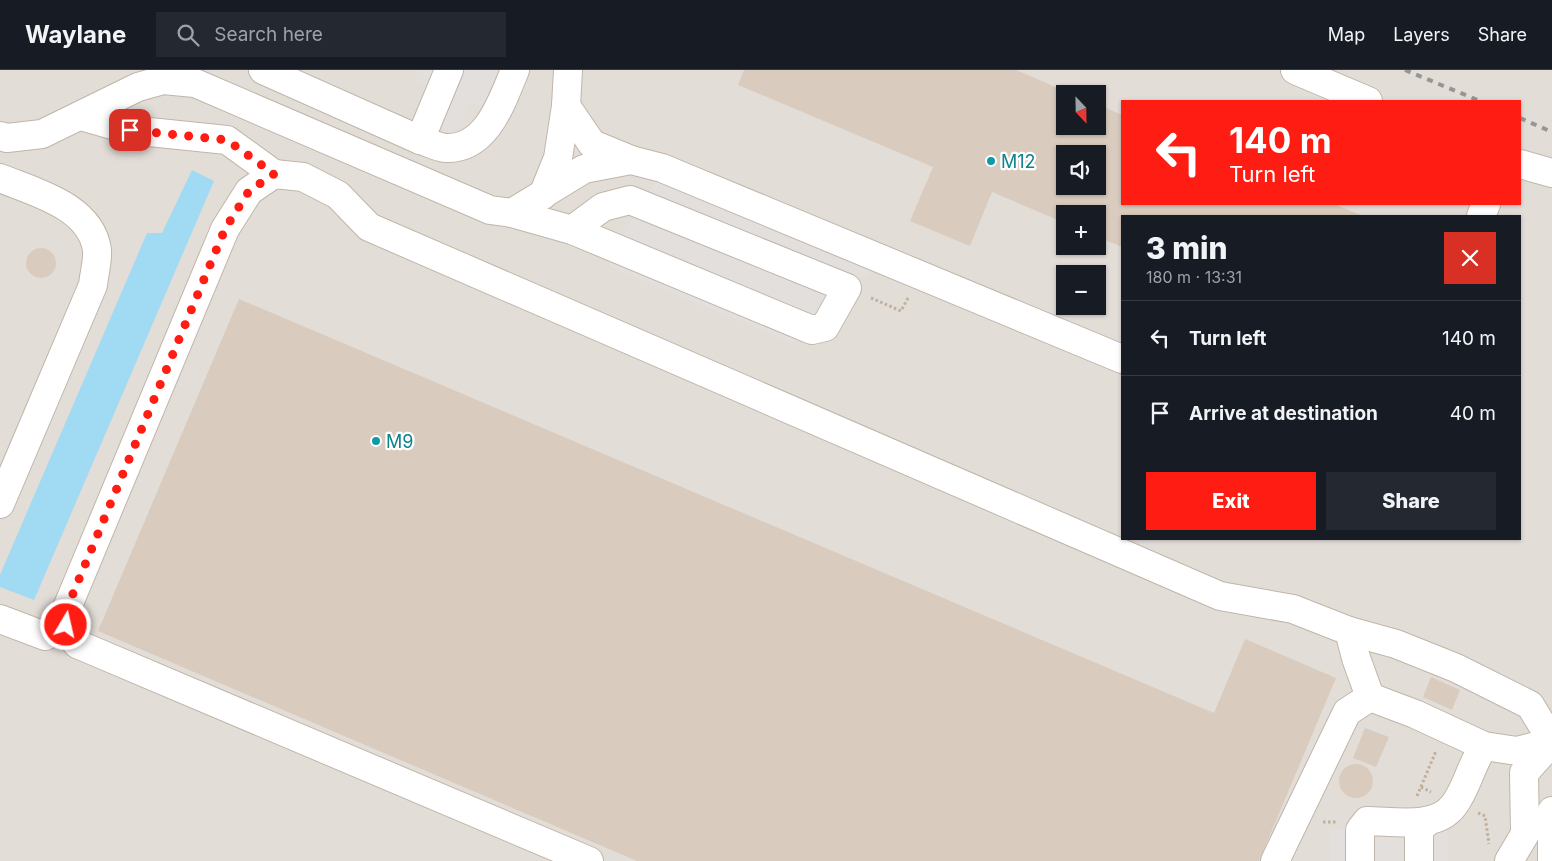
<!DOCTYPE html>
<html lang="en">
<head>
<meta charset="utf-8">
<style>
  :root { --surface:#171b24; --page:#242831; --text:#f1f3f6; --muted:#9ea1a6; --line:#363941; --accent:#ff1c12 }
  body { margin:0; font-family:Inter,sans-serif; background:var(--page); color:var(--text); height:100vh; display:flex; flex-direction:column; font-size:19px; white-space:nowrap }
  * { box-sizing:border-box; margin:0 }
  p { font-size:16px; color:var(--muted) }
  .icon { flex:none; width:28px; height:28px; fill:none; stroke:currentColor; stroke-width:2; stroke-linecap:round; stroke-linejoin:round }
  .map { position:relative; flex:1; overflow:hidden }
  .drawer { position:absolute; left:1121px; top:145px; width:400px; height:325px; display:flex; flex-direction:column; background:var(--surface); border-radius:0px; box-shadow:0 1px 4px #0004 }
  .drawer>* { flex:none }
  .guide { position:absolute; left:1121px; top:30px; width:400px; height:105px; border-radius:0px; box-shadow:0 1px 4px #0004; background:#ff1c12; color:#fff; overflow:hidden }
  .needle { width:32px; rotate:158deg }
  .buttons { position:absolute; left:1056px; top:15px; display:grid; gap:10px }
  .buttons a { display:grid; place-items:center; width:50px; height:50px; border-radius:0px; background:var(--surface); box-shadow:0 1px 4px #0004; font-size:25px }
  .pin { position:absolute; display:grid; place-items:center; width:42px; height:42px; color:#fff; margin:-21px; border-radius:10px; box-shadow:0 2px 8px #0006 }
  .me { position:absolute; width:55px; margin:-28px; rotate:9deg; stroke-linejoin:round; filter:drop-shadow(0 0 4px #0008) }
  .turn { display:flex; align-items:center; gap:18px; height:105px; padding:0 25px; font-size:22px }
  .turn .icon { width:65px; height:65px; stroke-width:2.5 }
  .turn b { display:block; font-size:35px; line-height:42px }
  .round { display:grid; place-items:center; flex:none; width:52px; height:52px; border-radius:0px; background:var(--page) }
  .overview { display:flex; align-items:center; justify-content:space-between; height:85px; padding:0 25px }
  h1 { font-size:30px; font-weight:800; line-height:38px }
  .action { display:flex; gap:10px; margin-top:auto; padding:10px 25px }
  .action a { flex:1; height:58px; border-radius:0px; background:var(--accent); color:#fff; font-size:20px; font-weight:800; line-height:58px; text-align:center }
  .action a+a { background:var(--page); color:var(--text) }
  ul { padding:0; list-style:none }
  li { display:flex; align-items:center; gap:15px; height:75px; padding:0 25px; border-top:1px solid var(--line) }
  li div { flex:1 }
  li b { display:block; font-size:19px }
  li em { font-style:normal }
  header { display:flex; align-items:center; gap:30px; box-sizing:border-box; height:70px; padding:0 25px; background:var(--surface); border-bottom:1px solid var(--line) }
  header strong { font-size:24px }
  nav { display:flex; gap:28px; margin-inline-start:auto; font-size:18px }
  .search { width:350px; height:45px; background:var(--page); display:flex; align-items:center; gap:12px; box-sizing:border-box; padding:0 18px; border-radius:0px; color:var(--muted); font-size:19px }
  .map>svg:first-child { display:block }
</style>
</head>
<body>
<header>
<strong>Waylane</strong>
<div class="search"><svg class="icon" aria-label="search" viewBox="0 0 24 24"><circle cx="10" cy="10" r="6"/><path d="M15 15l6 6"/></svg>Search here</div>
<nav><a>Map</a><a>Layers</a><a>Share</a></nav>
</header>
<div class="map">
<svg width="1552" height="791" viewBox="0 0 1552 791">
  <rect width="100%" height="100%" fill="#f4eee7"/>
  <path fill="#e3ddd8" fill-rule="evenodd" d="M0,0H1552V791H0ZM1065,24H1098V56H1065ZM1122,31H1520V134H1122ZM1065,84H1098V116H1065ZM1065,144H1098V176H1065ZM1122,146H1520V469H1122ZM1065,204H1098V236H1065Z"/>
  <g fill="#e2dfdc">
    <path d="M419,0H515L497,42L470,33L455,65L427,53L440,22L415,10Z"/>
    <path d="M660,108L874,199L847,218L825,257L801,256L794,274L609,196L639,134Z"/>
    <path d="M1331,760L1448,761V791H1330Z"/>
  </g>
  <path fill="#a0daf3" d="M192,100L214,111L34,530L0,517V505L147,163H162Z"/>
  <g fill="#d9ccbe" fill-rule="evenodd">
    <path d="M744,0H1016L1072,24H1065V56H1098V34L1122,45V134H1334L1363,146H1122V177L1098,167V144H1065V153L992,122L970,176L910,151L933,97L738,15ZM1065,84H1098V116H1065Z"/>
    <circle cx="41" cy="193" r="15"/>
    <path d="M239,229L1214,643L1245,569L1336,608L1259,791H637L98,561Z"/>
    <path d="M1431,607L1460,620L1452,640L1423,627Z"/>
    <path d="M1365,658L1389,667L1376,697L1353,688Z"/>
    <circle cx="1356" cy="711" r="17"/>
  </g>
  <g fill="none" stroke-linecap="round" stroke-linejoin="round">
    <defs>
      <g id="minor">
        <path d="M263,0L420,70C428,72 437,77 445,78C487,80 502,31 515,0"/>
        <path d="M1295,0L1368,31"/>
        <path d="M566,36L592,74L631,90"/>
        <path d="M81,46L130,60L227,70L274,104"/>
        <path d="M0,66L7,68L42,64L138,17L163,10L195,13L490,140L512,143L584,99L631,90L662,98L1122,289"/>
        <path d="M420,70L449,0"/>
        <path d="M1520,94L1552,103"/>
        <path d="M0,108C34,122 91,136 97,180C98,191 94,204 93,215L0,434"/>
        <path d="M543,125L558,88L566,36L568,0"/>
        <path d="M512,143L572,160L812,260L825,257L847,218L630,130L603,137L572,160"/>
        <path d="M1481,146L1486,134"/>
        <path d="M0,549L45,566L66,555"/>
        <path d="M1552,671L1530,635L1456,598L1396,574L1349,561L1356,588L1370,627L1415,644L1484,676L1517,681L1552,672"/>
        <path d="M589,791L77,574L66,555L67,538L225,159L249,121L274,104L303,107L338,125L369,157L1220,526L1293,539L1349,561"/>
        <path d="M1275,791L1347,642L1370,627"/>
        <path d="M1360,791V760L1367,751C1394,751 1436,760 1454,735C1467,718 1471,694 1484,676"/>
        <path d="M1419,791V760L1428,751"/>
        <path d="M1509,791L1525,764L1524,703L1552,672"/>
        <path d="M1552,791V741"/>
      </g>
    </defs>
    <use href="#minor" stroke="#c0b5a9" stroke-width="30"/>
    <g stroke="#c2af99" stroke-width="3" stroke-dasharray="2.5 2.5" stroke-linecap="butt">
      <path d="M871,228L901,241L908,228"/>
      <path d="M1421,717L1431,722"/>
      <path d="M1417,726L1436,681"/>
      <path d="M1478,743L1485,746L1489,774"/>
      <path d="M1323,752H1337"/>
    </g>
    <use href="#minor" stroke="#fff" stroke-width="28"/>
    <g stroke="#969696" stroke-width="4" stroke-dasharray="6 6" stroke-linecap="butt">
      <path d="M1405,0L1480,31"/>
      <path d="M1520,48L1552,62"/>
    </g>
  </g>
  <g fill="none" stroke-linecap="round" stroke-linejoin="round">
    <path stroke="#ff1c12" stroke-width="9" stroke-dasharray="0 16.2" d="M66,555L67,538L225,159L249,121L274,104L227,70L130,60"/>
  </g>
  <g fill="#0f9aa8" stroke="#fff" stroke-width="2">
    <circle cx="991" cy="91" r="5"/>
    <circle cx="376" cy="371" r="5"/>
  </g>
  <g text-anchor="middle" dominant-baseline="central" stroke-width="4.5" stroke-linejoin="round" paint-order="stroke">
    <g font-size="18" fill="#0d838f" stroke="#fff" text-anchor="start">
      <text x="1001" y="91">M12</text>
      <text x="386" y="371">M9</text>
    </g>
  </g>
</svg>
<div class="buttons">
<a><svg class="needle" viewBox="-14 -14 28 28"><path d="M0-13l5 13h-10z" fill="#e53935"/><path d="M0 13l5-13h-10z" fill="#9ea1a6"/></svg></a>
<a><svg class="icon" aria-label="sound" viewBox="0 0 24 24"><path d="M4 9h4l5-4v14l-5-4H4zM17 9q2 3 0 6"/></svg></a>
<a>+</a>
<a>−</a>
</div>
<div class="pin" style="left:130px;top:60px;background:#d93025"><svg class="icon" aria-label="arrive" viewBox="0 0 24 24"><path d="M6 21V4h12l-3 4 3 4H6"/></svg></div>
<svg class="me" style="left:66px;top:555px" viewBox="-20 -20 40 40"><circle r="17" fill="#ff1c12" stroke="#fff" stroke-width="3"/><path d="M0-11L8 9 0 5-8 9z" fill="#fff"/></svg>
<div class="guide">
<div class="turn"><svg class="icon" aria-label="left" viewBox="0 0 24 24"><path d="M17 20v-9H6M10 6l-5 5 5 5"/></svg><div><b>140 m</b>Turn left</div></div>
</div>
<section class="drawer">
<div class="overview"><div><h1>3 min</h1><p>180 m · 13:31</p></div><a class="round" style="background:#d93025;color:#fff"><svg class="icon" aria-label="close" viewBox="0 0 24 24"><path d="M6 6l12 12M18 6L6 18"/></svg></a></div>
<ul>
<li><svg class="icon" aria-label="left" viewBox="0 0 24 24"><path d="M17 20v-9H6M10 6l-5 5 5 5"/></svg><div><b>Turn left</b></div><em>140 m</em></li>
<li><svg class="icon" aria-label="arrive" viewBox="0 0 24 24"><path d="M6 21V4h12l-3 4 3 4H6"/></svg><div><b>Arrive at destination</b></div><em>40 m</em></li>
</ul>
<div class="action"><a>Exit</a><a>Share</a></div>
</section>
</div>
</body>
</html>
